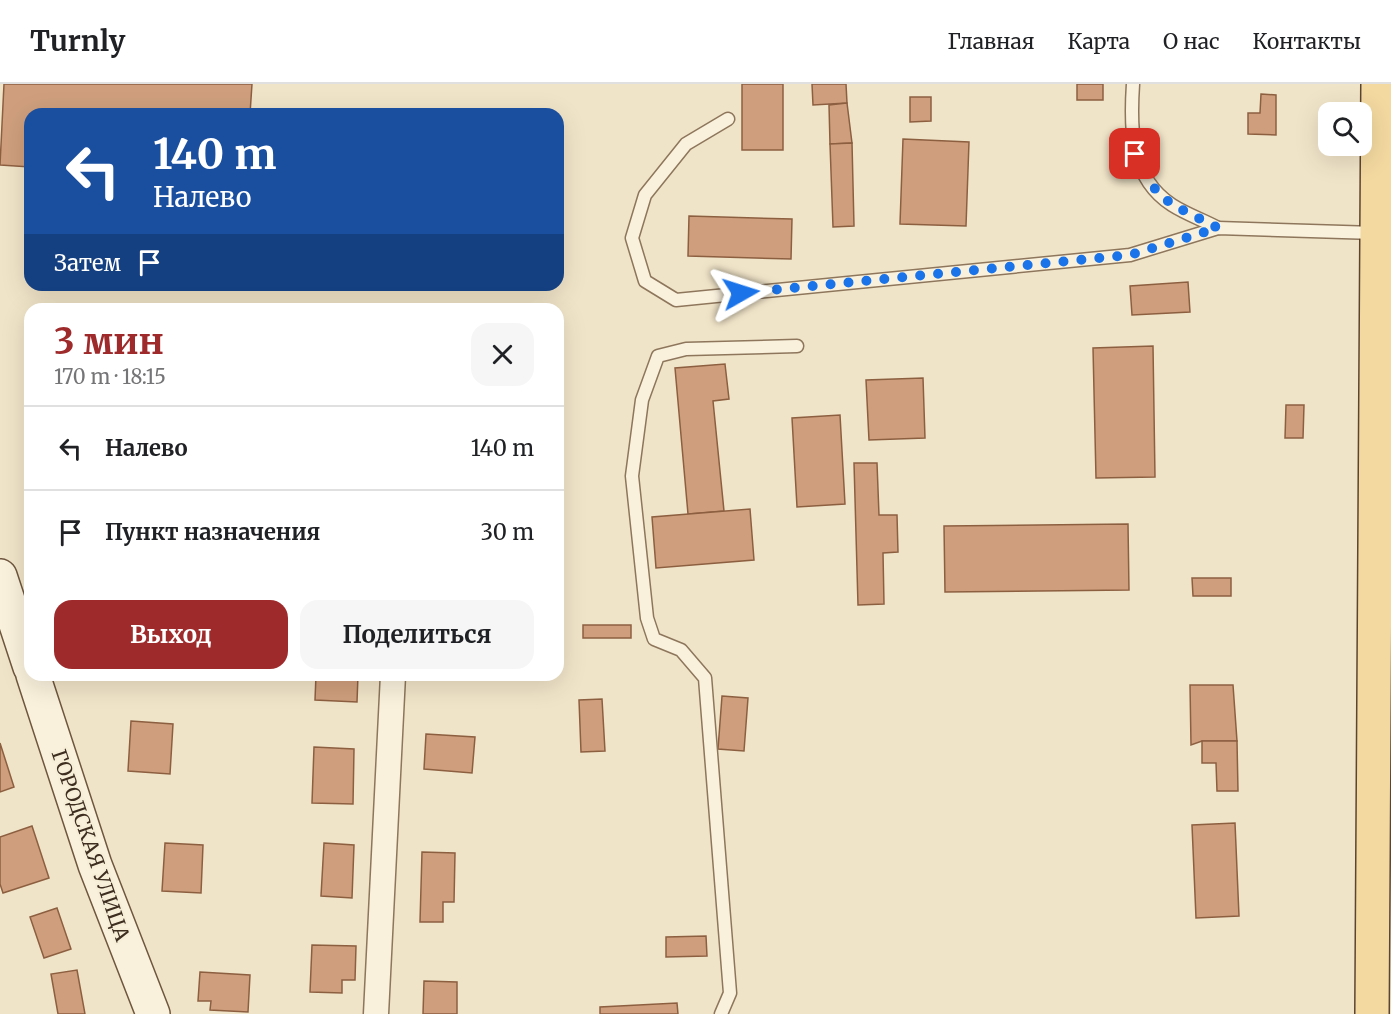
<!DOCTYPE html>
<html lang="ru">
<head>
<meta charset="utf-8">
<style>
  :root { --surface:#fff; --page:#f6f6f6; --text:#202124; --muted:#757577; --line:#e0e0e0; --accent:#9e2a2b }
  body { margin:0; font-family:Merriweather,serif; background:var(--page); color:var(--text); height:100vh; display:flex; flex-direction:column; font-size:22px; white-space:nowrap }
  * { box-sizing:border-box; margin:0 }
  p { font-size:20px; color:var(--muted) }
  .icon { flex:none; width:33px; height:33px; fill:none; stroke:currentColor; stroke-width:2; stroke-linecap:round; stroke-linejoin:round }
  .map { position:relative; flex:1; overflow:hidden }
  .drawer { position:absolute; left:24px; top:219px; width:540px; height:378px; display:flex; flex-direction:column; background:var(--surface); border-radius:18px; box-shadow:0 6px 24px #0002 }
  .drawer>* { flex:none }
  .guide { position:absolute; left:24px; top:24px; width:540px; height:183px; border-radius:18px; box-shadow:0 6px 24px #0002; background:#1a4fa0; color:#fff; overflow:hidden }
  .buttons { position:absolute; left:1318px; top:18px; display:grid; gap:12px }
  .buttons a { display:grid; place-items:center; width:54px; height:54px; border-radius:12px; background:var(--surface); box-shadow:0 6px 24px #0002; font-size:30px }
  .pin { position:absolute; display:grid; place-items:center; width:51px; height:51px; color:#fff; margin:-26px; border-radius:12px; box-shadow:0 3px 9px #0006 }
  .me { position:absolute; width:66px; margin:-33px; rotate:84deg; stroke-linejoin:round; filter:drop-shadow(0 0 4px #0008) }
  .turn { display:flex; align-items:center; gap:21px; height:126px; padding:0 30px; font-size:27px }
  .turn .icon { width:78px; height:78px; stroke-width:2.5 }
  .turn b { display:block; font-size:42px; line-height:51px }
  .then { display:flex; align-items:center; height:57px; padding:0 30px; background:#0003; gap:12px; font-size:22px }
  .round { display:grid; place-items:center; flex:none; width:63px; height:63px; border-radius:18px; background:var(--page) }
  .headline { display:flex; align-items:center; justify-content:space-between; height:102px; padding:0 30px }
  h1 { font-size:36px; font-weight:700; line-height:45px; color:var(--accent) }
  .primary-button { display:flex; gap:12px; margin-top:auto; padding:12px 30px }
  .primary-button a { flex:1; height:69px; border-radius:18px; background:var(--accent); color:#fff; font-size:24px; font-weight:700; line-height:69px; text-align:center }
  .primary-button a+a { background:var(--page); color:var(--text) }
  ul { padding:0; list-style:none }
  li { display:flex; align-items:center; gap:18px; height:84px; padding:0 30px; border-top:2px solid var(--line) }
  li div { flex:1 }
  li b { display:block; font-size:22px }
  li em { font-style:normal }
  header { display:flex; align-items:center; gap:36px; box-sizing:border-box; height:84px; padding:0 30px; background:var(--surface); border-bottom:2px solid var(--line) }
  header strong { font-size:28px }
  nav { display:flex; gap:33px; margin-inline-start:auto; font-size:21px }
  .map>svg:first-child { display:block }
</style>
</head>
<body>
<header>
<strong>Turnly</strong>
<nav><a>Главная</a><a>Карта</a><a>О нас</a><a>Контакты</a></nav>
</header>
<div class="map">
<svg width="1391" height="930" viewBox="0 0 1391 930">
  <rect width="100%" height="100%" fill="#f0e4c8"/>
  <g fill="#cf9f7d" stroke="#8d5f41" stroke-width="1.5">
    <path d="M4,0H252L250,30H30V83L0,81Z"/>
    <rect x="742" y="0" width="41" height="66"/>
    <path d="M812,0H846L847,19L813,21Z"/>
    <rect x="1077" y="0" width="26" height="16"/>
    <path d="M1261,10L1276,11V51L1248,50V29H1260Z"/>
    <path d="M910,13H931V37L910,38Z"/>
    <path d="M847,19L852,59L830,60L829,21Z"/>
    <path d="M903,55L969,58L966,142L900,140Z"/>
    <path d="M852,59L854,142L833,143L830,60Z"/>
    <path d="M689,132L792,135L791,175L688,172Z"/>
    <path d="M1188,198L1190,228L1132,231L1130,202Z"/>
    <path d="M1153,262L1155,393L1096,394L1093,264Z"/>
    <path d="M725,280L729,315L713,317L724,427L688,430L675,284Z"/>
    <path d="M923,294L925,354L869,356L866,296Z"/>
    <path d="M1286,321H1304L1303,354H1285Z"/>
    <path d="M840,331L845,420L797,423L792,334Z"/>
    <path d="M854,379H877L879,431H897L898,468L883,469L884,520L858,521Z"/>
    <path d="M750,425L754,476L656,484L652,433Z"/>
    <path d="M1128,440L1129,506L945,508L944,442Z"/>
    <path d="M1192,494H1231V512H1193Z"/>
    <rect x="583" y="541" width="48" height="13"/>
    <path d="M316,591H358L357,618L315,616Z"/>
    <path d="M1190,601H1233L1237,657H1202L1191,661Z"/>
    <path d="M722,612L748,614L744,667L718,665Z"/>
    <path d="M602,615L605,667L581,668L579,616Z"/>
    <path d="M131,637L173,640L170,690L128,687Z"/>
    <path d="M426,650L475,653L472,689L424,685Z"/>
    <path d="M1202,657H1237L1238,707H1217L1216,679H1202Z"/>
    <path d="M0,659L14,703L0,708Z"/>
    <path d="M314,663L354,665L353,720L312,719Z"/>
    <path d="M1235,739L1239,832L1196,834L1192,741Z"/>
    <path d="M32,742L49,794L3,809L0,800V753Z"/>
    <path d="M165,759L203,761L201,809L162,807Z"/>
    <path d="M324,759L354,761L352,814L321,812Z"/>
    <path d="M422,768L455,769L454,818H443V838H420Z"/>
    <path d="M57,824L71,865L44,874L30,833Z"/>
    <path d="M706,852L707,872L666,873V853Z"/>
    <path d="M312,861L356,862L355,896H342V909L310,908Z"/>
    <path d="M77,886L85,930H58L51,890Z"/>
    <path d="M200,888L250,891L248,928L210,926L211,917H198Z"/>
    <path d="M424,897L457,898V930H423Z"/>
    <path d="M677,919L678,930H600V923Z"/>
  </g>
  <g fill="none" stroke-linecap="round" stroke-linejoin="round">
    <defs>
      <g id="lane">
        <path d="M1133,0C1130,44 1130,94 1172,121C1186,130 1203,136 1218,144"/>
        <path d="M728,35L686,60L645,111L632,154L645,197L676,216L1130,171L1218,144L1375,149"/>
        <path d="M721,930L730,909L705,594L681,566L654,555L647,534L632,392L642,316L658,272L686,265L797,262"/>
      </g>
      <path id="street" d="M376,930L393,591"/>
      <g id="secondary">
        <path d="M0,492L30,583"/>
        <path d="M33,591L95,781L153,930"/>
      </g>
      <path id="primary" d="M1372,930L1378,0"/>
    </defs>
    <use href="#lane" stroke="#8d765c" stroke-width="15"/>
    <use href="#street" stroke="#8d765c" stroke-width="27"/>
    <use href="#secondary" stroke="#6f573f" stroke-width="36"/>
    <use href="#primary" stroke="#5b4430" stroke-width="36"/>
    <use href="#lane" stroke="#faf1dc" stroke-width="12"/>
    <use href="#street" stroke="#faf1dc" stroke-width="24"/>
    <use href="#secondary" stroke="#faf1dc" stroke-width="33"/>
    <use href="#primary" stroke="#f3d9a0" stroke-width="33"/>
  </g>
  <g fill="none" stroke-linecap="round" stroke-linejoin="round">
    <path stroke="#1a73e8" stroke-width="10" stroke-dasharray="0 18" d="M741,209L1130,171L1218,144L1171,120L1150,100L1135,70"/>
  </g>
  <g text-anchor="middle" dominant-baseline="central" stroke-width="4.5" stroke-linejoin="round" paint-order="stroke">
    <g font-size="20" fill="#3d2e20" stroke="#f7eed8">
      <text transform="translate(91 761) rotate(71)">ГОРОДСКАЯ УЛИЦА</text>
    </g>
  </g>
</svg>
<div class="buttons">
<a><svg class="icon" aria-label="search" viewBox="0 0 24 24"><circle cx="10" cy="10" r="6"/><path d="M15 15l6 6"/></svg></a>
</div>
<div class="pin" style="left:1135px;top:70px;background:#d93025"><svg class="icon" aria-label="arrive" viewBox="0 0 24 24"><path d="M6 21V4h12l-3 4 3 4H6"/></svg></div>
<svg class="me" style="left:741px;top:209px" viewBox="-20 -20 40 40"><path d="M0-17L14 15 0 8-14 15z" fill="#1a73e8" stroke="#fff" stroke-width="4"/></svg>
<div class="guide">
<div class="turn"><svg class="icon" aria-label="left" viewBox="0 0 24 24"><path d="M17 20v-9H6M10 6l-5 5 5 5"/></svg><div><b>140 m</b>Налево</div></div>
<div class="then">Затем<svg class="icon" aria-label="arrive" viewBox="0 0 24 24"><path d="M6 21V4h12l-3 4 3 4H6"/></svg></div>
</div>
<section class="drawer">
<div class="headline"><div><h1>3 мин</h1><p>170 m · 18:15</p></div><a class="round"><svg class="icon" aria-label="close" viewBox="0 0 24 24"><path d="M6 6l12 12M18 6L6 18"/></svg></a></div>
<ul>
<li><svg class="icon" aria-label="left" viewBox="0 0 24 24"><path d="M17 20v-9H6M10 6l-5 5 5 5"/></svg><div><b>Налево</b></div><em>140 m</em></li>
<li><svg class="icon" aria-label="arrive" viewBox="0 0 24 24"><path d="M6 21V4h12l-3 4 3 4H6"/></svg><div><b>Пункт назначения</b></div><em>30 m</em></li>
</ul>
<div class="primary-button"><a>Выход</a><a>Поделиться</a></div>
</section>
</div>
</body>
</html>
